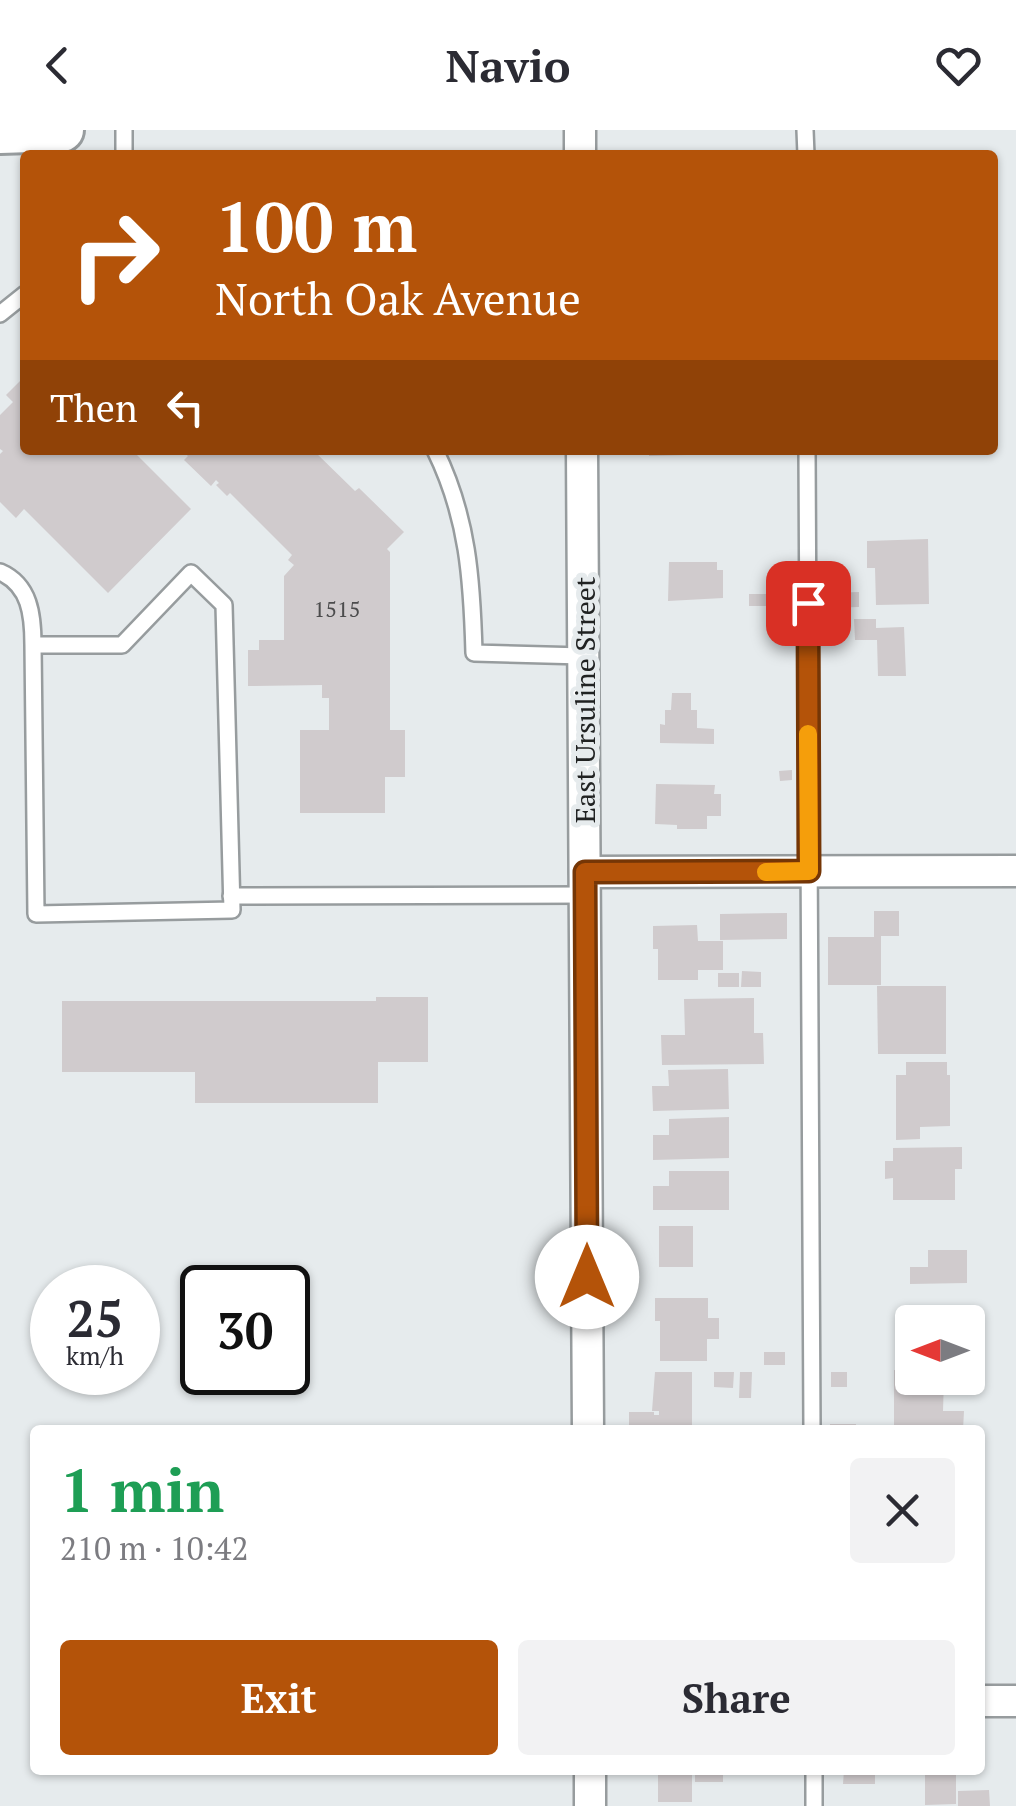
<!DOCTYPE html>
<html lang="en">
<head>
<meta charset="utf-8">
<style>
  :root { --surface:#fff; --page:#f2f2f3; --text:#2b2b33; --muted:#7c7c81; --accent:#b45309 }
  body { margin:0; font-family:"PT Serif",serif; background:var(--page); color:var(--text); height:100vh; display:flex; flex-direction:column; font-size:38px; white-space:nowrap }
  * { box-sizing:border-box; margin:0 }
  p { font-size:32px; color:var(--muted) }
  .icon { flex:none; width:55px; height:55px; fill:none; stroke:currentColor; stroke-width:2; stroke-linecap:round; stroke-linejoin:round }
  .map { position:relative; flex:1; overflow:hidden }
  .panel { position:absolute; left:30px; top:1295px; width:955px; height:350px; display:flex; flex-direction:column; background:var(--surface); border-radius:10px; box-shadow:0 2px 8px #0004 }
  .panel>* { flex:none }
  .top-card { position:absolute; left:20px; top:20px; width:978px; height:305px; border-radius:10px; box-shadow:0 2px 8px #0004; background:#b45309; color:#fff; overflow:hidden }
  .needle { width:65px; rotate:270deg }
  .buttons { position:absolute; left:895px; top:1175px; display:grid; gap:20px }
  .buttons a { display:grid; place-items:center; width:90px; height:90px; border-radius:10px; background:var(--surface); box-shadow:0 2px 8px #0004; font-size:50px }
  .speed { position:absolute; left:30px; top:1135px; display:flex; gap:20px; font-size:50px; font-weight:700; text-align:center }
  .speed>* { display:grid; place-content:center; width:130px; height:130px; border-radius:50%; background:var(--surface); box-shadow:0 2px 8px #0004; line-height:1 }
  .speed small { font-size:25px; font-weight:400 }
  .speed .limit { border:5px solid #111; border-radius:15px; background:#fff; color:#111 }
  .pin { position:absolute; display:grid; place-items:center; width:85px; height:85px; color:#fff; margin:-42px; border-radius:20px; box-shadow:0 5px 15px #0006 }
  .me { position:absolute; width:110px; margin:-55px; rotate:0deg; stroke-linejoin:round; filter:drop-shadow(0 0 8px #0008) }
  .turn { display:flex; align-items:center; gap:35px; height:210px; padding:0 30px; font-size:45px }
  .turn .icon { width:130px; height:130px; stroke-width:2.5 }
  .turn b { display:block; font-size:70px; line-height:85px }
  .then { display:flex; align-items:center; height:95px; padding:0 30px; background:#0003; gap:20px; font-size:38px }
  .round { display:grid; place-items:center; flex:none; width:105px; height:105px; border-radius:10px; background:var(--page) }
  .headline { display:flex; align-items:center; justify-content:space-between; height:170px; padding:0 30px }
  h1 { font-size:60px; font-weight:700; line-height:75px; color:#1e9e55 }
  .button { display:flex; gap:20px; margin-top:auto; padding:20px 30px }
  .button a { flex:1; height:115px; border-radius:10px; background:var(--accent); color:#fff; font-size:40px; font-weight:700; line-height:115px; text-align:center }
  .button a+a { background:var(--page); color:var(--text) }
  header { display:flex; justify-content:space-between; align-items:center; height:130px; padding:0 30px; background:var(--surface); font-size:45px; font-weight:700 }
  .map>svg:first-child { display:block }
</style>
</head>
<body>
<header><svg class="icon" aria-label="back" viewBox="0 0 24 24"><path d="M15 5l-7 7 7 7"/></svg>Navio<svg class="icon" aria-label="heart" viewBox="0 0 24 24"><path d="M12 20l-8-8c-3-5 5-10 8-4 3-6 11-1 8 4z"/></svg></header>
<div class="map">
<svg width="1016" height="1676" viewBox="0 0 1016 1676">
  <rect width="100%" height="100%" fill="#e6ebed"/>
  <g fill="#d0cbcd">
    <path d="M25,246V320H132L191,379L108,463L24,379L16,388L0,372V324L3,321L0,319V285L13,272L6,265Z"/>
    <path d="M181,320H313L355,361L359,358L404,402L387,419L390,422V600H405V647H385V683H300V600H329V568H322V555L248,556V520H259V510H284V446L294,435L288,430L292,425L230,363L227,366L216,355L219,353L216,350L211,356L184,330L188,326Z"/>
    <path d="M649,320H724V324L649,326Z"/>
    <rect x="912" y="320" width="29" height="4"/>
    <path d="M928,409L929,474L876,475L875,438H867V411Z"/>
    <path d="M669,432H717V440H723V468L668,471Z"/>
    <path d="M859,462V477L823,478L822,463Z"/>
    <rect x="749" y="464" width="20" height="12"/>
    <path d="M854,489H876V498L904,497L906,546H878L877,510H855Z"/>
    <path d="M672,563H691V580H697V598L714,599V614L660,613V594L665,595V580H671Z"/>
    <path d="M792,640V650L780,651L779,641Z"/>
    <path d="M656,654L715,655L714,664H721V686H707V699H677V695L655,694Z"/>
    <path d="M874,781H899V806H881V855H828V807H874Z"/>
    <path d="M787,783V809L720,810V784Z"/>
    <path d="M697,795L698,811H723V840H698V850H658V819H653V796Z"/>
    <path d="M742,841L761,842V857H741Z"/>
    <rect x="718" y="843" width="21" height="14"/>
    <path d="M877,856H946V924H878Z"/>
    <path d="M376,867H428V932H378V973H195V942H62V871H376Z"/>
    <path d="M754,868V903H763L764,934L662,935L661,905H685L684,869Z"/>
    <path d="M906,932H947V945H950V996L920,997V1009L896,1010V945H906Z"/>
    <path d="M728,939L729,979L653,981L652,956H669L668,940Z"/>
    <path d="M729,987V1028L653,1030V1005H669V989Z"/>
    <path d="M962,1017V1039H955V1070H893V1048L885,1049V1031H893V1018Z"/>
    <path d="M669,1041H729V1080H653V1056H669Z"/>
    <rect x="659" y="1096" width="34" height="41"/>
    <path d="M928,1120H967V1153L910,1154V1137H928Z"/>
    <path d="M655,1168H708V1188H719V1209H707V1231H660V1191H655Z"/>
    <rect x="912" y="1185" width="51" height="7"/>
    <rect x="764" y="1222" width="21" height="13"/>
    <path d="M894,1240L912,1241V1248H944L943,1281H964L963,1300H894Z"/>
    <path d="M655,1242H692V1300H629V1282H654V1285H659V1281H652Z"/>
    <path d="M714,1242H734L733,1258L714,1257Z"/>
    <path d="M740,1242H752L751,1268H739Z"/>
    <rect x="831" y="1242" width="16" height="15"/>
    <rect x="830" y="1294" width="26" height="6"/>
    <rect x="658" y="1640" width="34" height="32"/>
    <rect x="695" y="1640" width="28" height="12"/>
    <path d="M844,1640H875V1654H843Z"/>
    <path d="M925,1640H956V1674L925,1675Z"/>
    <path d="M989,1660L990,1676H958V1661Z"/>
  </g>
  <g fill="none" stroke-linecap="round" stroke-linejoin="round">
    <defs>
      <g id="service">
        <path d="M124,0V25"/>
        <path d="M805,0L806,25"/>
        <path d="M0,184L25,164"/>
        <path d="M435,320C468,387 472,450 474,523L583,526"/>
        <path d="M807,320L812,1300"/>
        <path d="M0,442C30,455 33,485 33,515L36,784L232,780L224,475L191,443L122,515H33"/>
        <path d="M231,766L585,765"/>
        <path d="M814,1640V1676"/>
      </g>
      <g id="minor">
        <path d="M580,0V25"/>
        <path d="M582,320L588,1300"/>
        <path d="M585,742L1016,741"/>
        <path d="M980,1571H1016"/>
        <path d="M590,1640V1676"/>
      </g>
      <path id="secondary" d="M0,2L62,0"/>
    </defs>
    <use href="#service" stroke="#979c9e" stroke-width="20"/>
    <use href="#minor" stroke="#979c9e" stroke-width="35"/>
    <use href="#secondary" stroke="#979c9e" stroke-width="48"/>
    <use href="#service" stroke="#fff" stroke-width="15"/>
    <use href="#minor" stroke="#fff" stroke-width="30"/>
    <use href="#secondary" stroke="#fff" stroke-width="42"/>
  </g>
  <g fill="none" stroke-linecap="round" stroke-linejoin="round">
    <defs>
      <path id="route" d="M587,1147L585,742L809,741L808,473"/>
    </defs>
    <use href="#route" stroke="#753606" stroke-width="25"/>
    <use href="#route" stroke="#b45309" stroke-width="18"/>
    <path stroke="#f59e0b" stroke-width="18" d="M766,742L809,741L808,604"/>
  </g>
  <g text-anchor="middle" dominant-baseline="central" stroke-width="10" stroke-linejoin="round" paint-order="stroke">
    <g font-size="22" fill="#4c4c4d">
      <text x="337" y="478">1515</text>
    </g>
    <g font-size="28" fill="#202222" stroke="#e6ebed">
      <text transform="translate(584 570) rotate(-90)">East Ursuline Street</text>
    </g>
  </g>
</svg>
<div class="buttons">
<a><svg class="needle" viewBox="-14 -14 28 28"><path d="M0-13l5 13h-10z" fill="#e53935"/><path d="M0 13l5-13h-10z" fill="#7c7c81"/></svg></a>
</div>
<div class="speed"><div>25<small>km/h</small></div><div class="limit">30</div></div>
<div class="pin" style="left:808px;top:473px;background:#d93025"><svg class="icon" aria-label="arrive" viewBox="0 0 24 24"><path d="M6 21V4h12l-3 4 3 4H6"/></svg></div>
<svg class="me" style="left:587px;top:1147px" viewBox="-20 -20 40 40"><circle r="19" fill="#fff"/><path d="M0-13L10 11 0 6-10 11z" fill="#b45309"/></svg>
<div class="top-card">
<div class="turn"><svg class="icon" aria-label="right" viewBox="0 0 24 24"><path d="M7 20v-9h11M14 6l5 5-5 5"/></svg><div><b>100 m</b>North Oak Avenue</div></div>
<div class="then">Then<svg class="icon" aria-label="left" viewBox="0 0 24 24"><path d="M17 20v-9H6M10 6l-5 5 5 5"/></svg></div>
</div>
<section class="panel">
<div class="headline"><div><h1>1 min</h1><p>210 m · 10:42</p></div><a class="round"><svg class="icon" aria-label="close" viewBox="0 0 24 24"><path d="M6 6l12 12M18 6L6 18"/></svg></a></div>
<div class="button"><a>Exit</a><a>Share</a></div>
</section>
</div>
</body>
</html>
